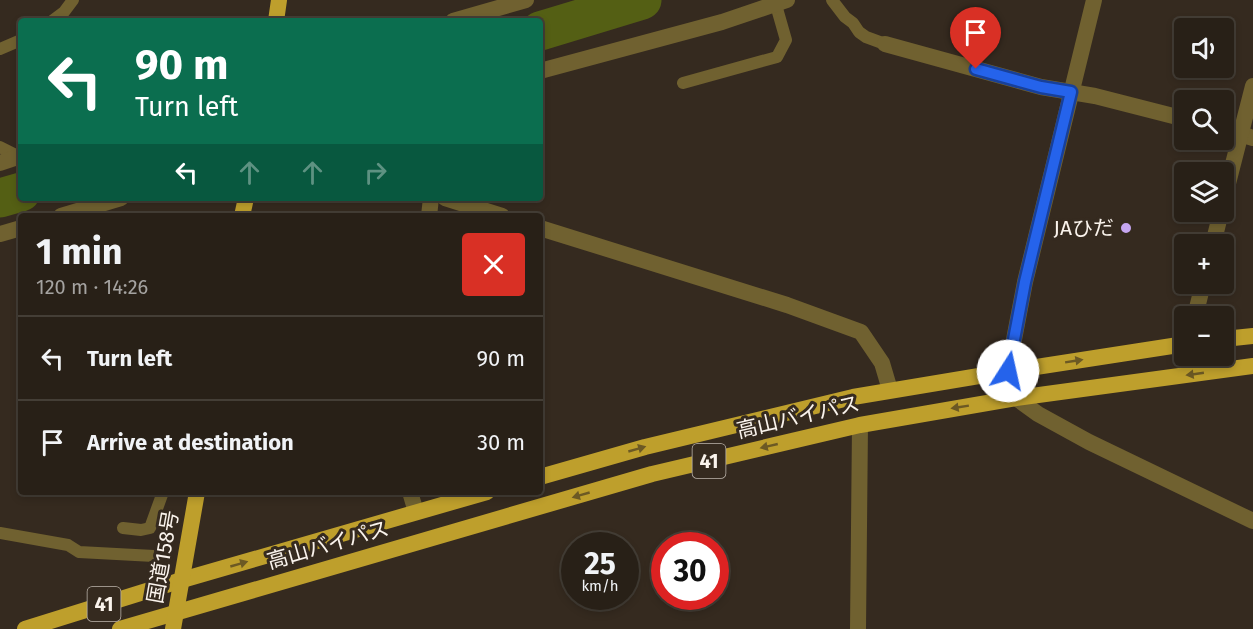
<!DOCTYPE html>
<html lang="en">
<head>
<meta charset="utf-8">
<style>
  :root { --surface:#282017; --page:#342d24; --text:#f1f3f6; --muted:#a5a3a1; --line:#443e36 }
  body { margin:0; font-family:"Fira Sans","Noto Sans JP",sans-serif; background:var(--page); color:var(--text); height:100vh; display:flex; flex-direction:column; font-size:22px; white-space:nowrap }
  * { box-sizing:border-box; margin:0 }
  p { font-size:20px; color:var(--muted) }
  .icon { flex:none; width:33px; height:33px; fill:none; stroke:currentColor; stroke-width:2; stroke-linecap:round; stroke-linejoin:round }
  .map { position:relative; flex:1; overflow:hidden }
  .sheet { position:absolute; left:18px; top:213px; width:525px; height:282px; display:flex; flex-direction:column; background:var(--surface); border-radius:6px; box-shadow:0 3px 9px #0003,0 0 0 2px var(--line) }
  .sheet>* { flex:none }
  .guide { position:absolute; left:18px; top:18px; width:525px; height:183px; border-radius:6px; box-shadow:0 3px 9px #0003,0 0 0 2px var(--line); background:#0b6e4f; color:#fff; overflow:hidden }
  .controls { position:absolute; left:1174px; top:18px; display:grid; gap:12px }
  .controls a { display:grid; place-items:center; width:60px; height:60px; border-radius:6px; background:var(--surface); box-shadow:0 3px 9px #0003,0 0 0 2px var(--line); font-size:30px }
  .speed { position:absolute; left:561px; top:532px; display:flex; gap:12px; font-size:30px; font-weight:700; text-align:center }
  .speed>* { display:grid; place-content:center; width:78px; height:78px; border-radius:50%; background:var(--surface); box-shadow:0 3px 9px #0003,0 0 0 2px var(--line); line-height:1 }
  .speed small { font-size:15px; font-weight:400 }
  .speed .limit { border:9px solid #d22; background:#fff; color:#111 }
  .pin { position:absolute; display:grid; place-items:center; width:51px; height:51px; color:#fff; margin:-62px -26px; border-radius:50% 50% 50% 0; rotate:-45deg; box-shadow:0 0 6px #0007 }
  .pin .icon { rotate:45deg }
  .me { position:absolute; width:66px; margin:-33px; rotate:10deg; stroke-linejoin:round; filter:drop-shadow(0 0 4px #0008) }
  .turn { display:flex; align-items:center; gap:21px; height:126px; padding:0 18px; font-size:27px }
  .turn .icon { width:78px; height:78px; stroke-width:2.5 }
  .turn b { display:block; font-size:42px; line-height:51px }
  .lanes { display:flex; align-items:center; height:57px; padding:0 18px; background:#0003; justify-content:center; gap:30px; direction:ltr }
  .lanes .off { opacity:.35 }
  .round { display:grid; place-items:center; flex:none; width:63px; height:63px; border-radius:6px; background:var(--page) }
  .overview { display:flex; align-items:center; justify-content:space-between; height:102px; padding:0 18px }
  h1 { font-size:36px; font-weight:700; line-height:45px }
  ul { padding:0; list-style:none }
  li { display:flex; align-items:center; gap:18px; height:84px; padding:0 18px; border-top:2px solid var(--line) }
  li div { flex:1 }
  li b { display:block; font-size:22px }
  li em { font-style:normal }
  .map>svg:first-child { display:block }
</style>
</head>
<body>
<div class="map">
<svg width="1253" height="629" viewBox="0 0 1253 629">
  <rect width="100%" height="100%" fill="#352a1f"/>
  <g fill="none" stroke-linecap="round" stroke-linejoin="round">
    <g stroke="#545f14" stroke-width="39">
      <path d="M540,31L642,0"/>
      <path d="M0,198L21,192"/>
    </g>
    <g stroke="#706130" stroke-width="12">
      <path d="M832,0L845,17L853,23L859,32L866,37L885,44"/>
      <path d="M52,21L64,12L73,0"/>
      <path d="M0,49L21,40"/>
      <path d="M683,83L777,57L786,40L776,5"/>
      <path d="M0,147L20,157"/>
      <path d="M123,528L141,530L150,528L163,492"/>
      <path d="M0,533L68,545L79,552L154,556"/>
    </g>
    <g stroke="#706130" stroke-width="16">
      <path d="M1094,0L1025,282L1008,371L1016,398L1038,414L1089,442L1253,521"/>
      <path d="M453,21L526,0"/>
      <path d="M885,44L1041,87L1095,96L1185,119"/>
      <path d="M540,71L722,22L787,0"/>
      <path d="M1224,129L1253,138"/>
      <path d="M0,163L21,156"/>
      <path d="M445,198L502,216"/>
      <path d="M1224,199L1253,86"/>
      <path d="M61,216L121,198"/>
      <path d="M429,216L431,198"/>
      <path d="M540,228L787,305L861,332L882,363L890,390"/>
      <path d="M0,234L21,228"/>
      <path d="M1213,244L1221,212"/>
      <path d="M1195,316L1203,284"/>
      <path d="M410,492L416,512"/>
      <path d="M858,629L860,425"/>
    </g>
    <g stroke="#be9f2c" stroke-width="16">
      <path d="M276,21L279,0"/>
      <path d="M242,216L246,198"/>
      <path d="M1224,339L1253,336"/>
      <path d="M540,477L645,447L853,397L985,375L1185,344"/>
      <path d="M25,629L182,580L487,492"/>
      <path d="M120,629L652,474L860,425L1016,398L1253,366"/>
      <path d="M173,629L197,492"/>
    </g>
  </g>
  <defs><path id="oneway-solid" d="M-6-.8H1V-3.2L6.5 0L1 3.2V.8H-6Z" transform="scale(1.5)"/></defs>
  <g fill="#6c5924">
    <use href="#oneway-solid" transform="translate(1074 361) rotate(-9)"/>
    <use href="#oneway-solid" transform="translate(1195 374) rotate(172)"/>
    <use href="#oneway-solid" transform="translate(960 407) rotate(171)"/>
    <use href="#oneway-solid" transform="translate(769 446) rotate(167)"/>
    <use href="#oneway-solid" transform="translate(637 449) rotate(-16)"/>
    <use href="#oneway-solid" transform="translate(581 495) rotate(164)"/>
    <use href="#oneway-solid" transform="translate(239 564) rotate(-16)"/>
  </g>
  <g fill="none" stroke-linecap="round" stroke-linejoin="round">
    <defs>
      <path id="route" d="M976,69L1041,87L1071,92L1025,282L1008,371"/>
    </defs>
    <use href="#route" stroke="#184099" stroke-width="15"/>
    <use href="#route" stroke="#2563eb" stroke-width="10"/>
  </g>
  <circle fill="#c6a6f0" stroke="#352a1f" stroke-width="2" cx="1126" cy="228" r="6"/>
  <g text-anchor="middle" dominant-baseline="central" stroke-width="6" stroke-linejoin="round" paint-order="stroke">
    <g fill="#352a1f" stroke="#bfb7ae" stroke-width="1.5">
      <rect x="692.5" y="444" width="33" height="34" rx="4.5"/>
      <rect x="87.5" y="587" width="33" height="34" rx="4.5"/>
    </g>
    <g font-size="20" font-weight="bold" fill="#faf3ec">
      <text x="709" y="461">41</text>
      <text x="104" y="604">41</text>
    </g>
    <g font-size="21" fill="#faf3ec" stroke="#352a1f" text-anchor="end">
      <text x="1114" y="228">JAひだ</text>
    </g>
    <g font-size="21" fill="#faf3ec" stroke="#352a1f">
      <text transform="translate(798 417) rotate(-13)">高山バイパス</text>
      <text transform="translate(328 545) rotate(-16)">高山バイパス</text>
      <text transform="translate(163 557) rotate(-80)">国道158号</text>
    </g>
  </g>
</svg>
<div class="controls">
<a><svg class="icon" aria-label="sound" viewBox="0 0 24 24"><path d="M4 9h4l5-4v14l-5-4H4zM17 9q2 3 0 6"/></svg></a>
<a><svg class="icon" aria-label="search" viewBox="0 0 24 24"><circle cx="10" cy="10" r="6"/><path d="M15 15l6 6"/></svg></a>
<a><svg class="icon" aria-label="layers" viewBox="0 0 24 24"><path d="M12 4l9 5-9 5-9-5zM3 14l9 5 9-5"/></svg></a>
<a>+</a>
<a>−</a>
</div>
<div class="speed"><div>25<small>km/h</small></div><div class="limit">30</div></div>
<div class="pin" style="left:976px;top:69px;background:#d93025"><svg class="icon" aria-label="arrive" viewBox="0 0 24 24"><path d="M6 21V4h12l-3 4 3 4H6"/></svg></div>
<svg class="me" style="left:1008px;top:371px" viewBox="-20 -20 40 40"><circle r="19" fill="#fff"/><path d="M0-13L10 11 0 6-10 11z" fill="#2563eb"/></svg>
<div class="guide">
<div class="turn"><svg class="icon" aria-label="left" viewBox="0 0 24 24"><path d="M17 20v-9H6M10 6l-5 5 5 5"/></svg><div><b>90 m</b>Turn left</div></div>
<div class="lanes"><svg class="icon" aria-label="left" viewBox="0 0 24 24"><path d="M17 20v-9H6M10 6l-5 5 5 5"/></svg><svg class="icon off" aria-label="ahead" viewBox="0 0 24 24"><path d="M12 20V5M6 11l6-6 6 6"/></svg><svg class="icon off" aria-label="ahead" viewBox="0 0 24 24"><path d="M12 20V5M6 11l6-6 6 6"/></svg><svg class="icon off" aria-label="right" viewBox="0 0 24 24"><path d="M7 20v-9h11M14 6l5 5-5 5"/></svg></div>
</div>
<section class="sheet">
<div class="overview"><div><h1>1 min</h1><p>120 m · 14:26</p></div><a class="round" style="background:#d93025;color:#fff"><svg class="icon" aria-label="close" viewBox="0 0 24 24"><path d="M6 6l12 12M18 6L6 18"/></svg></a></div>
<ul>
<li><svg class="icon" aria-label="left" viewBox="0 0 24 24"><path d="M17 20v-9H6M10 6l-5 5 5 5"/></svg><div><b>Turn left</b></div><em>90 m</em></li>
<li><svg class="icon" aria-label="arrive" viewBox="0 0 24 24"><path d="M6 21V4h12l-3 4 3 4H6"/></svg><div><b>Arrive at destination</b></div><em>30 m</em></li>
</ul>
</section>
</div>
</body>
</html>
